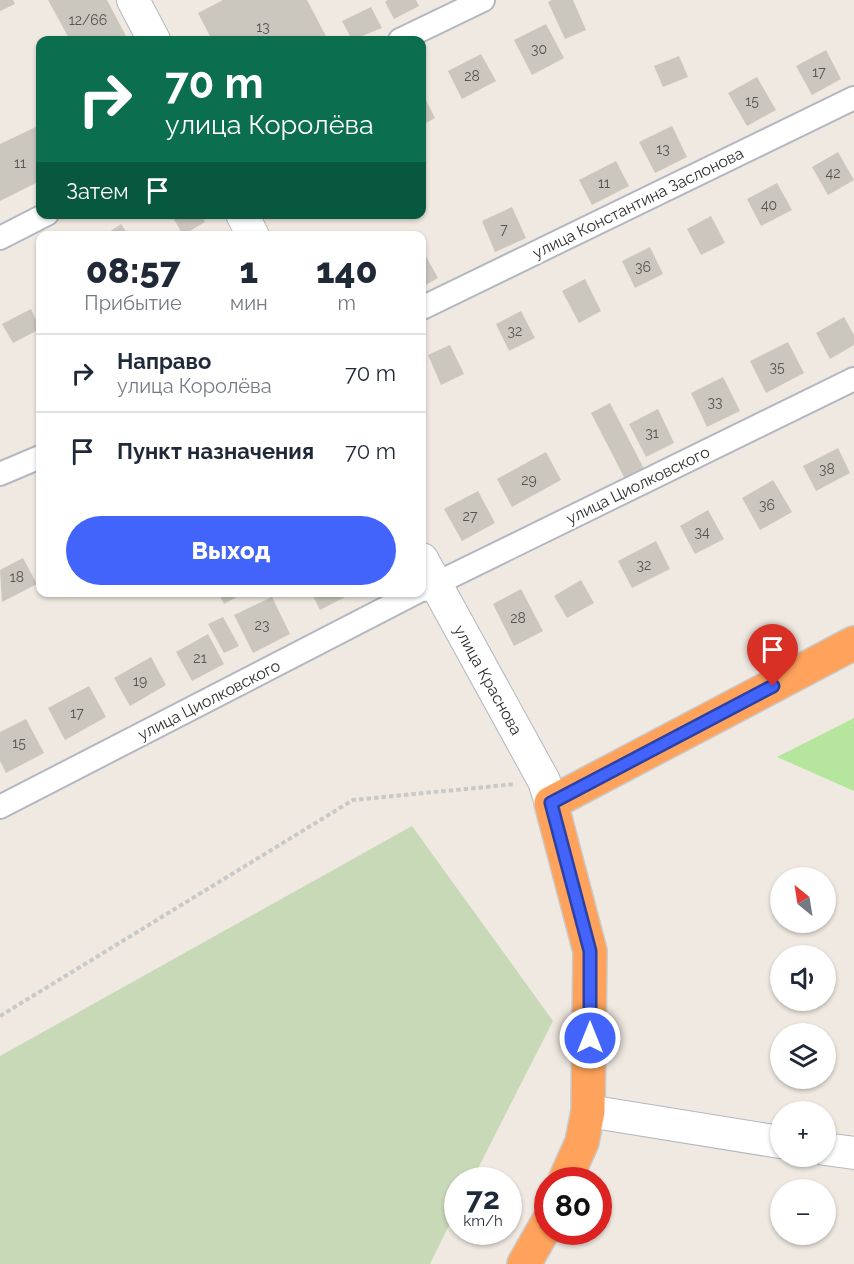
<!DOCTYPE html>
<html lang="ru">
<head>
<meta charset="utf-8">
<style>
  :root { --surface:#fff; --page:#f2f2f3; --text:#1f2937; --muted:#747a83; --line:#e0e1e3; --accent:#4264fb }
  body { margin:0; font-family:Raleway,sans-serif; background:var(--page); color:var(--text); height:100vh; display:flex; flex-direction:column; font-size:22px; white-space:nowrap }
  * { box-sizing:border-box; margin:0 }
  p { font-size:20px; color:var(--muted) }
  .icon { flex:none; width:33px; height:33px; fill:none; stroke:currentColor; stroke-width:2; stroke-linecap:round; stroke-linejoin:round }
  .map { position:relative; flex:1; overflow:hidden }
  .side { position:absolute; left:36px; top:231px; width:390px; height:366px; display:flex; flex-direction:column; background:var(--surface); border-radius:12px; box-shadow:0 2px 4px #0004 }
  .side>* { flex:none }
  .hud { position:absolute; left:36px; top:36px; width:390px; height:183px; border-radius:12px; box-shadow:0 2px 4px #0004; background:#0b6e4f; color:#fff; overflow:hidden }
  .needle { width:39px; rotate:330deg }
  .buttons { position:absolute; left:770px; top:867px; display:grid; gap:12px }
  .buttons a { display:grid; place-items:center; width:66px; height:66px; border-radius:50%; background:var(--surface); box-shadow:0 2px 4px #0004; font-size:30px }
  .speed { position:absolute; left:444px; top:1167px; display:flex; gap:12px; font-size:30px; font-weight:700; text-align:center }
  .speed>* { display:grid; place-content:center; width:78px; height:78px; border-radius:50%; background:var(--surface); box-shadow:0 2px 4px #0004; line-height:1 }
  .speed small { font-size:15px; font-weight:400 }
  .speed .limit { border:9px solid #d22; background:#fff; color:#111 }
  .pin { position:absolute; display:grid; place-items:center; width:51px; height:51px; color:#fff; margin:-62px -26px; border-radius:50% 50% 50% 0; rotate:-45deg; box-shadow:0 0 6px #0007 }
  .pin .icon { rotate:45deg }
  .me { position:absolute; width:66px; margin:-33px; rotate:0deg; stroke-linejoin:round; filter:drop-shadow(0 0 4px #0008) }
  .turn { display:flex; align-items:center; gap:21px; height:126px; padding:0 30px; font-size:27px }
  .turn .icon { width:78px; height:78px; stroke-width:2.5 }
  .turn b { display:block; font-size:42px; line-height:51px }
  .then { display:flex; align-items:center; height:57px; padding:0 30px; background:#0003; gap:12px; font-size:22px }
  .eta { display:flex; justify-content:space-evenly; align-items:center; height:102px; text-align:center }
  .eta b { font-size:36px; font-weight:800; line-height:42px }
  .action { display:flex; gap:12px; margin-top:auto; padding:12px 30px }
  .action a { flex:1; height:69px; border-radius:36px; background:var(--accent); color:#fff; font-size:24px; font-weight:800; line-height:69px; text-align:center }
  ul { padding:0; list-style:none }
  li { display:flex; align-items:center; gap:18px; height:78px; padding:0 30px; border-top:2px solid var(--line) }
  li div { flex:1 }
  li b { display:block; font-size:22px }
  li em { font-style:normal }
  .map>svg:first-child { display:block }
</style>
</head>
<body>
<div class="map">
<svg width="854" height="1264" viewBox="0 0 854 1264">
  <rect width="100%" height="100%" fill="#efe9e1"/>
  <path fill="#b6e59e" d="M854,718V791L777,757Z"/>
  <path fill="#c8d9b8" d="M412,826L553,1021L472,1180H458L457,1209L430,1264H0V1056Z"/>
  <g fill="#cbc7bf">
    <path d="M0,0H13L15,4L0,11Z"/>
    <path d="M48,0H107L128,40H70Z"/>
    <path d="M223,0H307L328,40H212L198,13Z"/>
    <path d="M388,0H416L419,6L394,19L385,2Z"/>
    <path d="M552,0H573L586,30L565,39L548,2Z"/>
    <path d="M371,7L382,28L352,40L342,21Z"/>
    <path d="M546,24L564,58L532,75L514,40Z"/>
    <path d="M826,50L841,79L812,95L796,66Z"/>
    <path d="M481,54L496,81L462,99L448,71Z"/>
    <path d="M679,56L688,77L663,87L654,66Z"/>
    <path d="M757,77L776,110L747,126L728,93Z"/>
    <path d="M422,92L435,118L422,125Z"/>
    <path d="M40,125V181L0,201V144Z"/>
    <path d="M672,126L687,157L655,173L639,142Z"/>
    <path d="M838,152L854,180L828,195L812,167Z"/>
    <path d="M616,161L629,186L592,205L579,180Z"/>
    <path d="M777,183L792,210L761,226L747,199Z"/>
    <path d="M512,207L526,238L495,252L482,221Z"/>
    <path d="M171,214H201L205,222L183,235Z"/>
    <path d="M711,216L725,243L701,255L687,229Z"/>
    <path d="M121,224L129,236H103Z"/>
    <path d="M650,247L663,274L635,288L622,261Z"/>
    <path d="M423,251L438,278L422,287V252Z"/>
    <path d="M585,279L601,311L579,323L562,291Z"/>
    <path d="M31,309L40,329L13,343L2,324Z"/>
    <path d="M521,311L535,338L509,351L496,324Z"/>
    <path d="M844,317L854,335V345L830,359L816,333Z"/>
    <path d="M788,342L804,373L766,393L750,361Z"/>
    <path d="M450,345L464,374L441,385L428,355Z"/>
    <path d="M723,377L740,411L707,427L691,393Z"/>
    <path d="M610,403L644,469L625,479L591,413Z"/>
    <path d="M658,409L674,443L646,457L629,424Z"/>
    <path d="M838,448L850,473L816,491L803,466Z"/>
    <path d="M546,452L561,480L512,507L497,479Z"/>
    <path d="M773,480L792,512L760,530L742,498Z"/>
    <path d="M478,491L495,523L462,541L444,509Z"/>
    <path d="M708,510L724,539L695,554L680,526Z"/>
    <path d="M656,541L670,569L632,588L618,561Z"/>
    <path d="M23,558L37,584L2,602L0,570Z"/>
    <path d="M581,580L594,603L567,618L554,596Z"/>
    <path d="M521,589L543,631L514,646L493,604Z"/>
    <path d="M218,592H246L224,604Z"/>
    <path d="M311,592H345L347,596L320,610Z"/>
    <path d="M272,597L290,634L253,653L234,615Z"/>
    <path d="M223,617L239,646L224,653L208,624Z"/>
    <path d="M208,634L224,664L192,681L176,652Z"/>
    <path d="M151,657L166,685L130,706L114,678Z"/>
    <path d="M89,686L106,717L65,740L48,708Z"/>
    <path d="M26,719L44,753L6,773L0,761V732Z"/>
  </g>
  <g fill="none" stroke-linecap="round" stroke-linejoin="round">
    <defs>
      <g id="street">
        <path d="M400,40L483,0"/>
        <path d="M0,238L47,214"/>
        <path d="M422,308L854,98"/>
        <path d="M0,474L40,457"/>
        <path d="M423,590L854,379"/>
        <path d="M0,807L417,592"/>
      </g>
      <g id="secondary">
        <path d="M133,0L154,40"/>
        <path d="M242,214L253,236"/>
        <path d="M422,559L544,781L551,803"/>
        <path d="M588,1111L780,1142"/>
        <path d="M825,1149L854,1153"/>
      </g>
      <g id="highway">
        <path d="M565,1180L582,1142L588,1111L590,951L551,803L854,643"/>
        <path d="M524,1264L548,1222"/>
      </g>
    </defs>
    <use href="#street" stroke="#b4b7c1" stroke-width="26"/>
    <use href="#secondary" stroke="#b4b7c1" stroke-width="34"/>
    <use href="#highway" stroke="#c9c9c9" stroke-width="36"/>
    <path stroke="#c9c9c9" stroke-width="4" stroke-dasharray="4.5 3" stroke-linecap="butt" d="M0,1016L353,800L516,784"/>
    <use href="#street" stroke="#fff" stroke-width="22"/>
    <use href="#secondary" stroke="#fff" stroke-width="32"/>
    <use href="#highway" stroke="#ffa35c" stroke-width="33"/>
  </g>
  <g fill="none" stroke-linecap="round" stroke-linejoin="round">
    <defs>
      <path id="route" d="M590,1038V951L551,803L773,686"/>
    </defs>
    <use href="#route" stroke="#2b41a3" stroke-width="15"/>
    <use href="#route" stroke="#4264fb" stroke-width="10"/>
  </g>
  <g text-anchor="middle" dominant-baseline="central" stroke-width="4.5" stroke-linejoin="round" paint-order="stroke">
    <g font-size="14" fill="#555452">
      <text x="88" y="20">12/66</text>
      <text x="263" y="27">13</text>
      <text x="539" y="49">30</text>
      <text x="819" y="72">17</text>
      <text x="472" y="76">28</text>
      <text x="752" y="101">15</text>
      <text x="663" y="149">13</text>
      <text x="20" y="163">11</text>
      <text x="833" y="173">42</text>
      <text x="604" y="183">11</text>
      <text x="769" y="205">40</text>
      <text x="504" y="229">7</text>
      <text x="643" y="267">36</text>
      <text x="515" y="331">32</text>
      <text x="777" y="367">35</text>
      <text x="715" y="402">33</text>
      <text x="652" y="433">31</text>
      <text x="827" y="469">38</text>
      <text x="529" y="480">29</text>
      <text x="767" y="505">36</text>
      <text x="470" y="516">27</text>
      <text x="702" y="532">34</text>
      <text x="644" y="565">32</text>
      <text x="17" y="577">18</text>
      <text x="518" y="618">28</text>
      <text x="262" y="625">23</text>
      <text x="200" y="658">21</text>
      <text x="140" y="681">19</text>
      <text x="77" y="713">17</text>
      <text x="19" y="743">15</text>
    </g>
    <g font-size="16" fill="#2e2e2e" stroke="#fff">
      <text transform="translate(638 203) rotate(-26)">улица Константина Заслонова</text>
      <text transform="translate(638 485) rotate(-26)">улица Циолковского</text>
      <text transform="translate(488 680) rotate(61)">улица Краснова</text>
      <text transform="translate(209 700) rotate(-27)">улица Циолковского</text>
    </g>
  </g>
</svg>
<div class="buttons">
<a><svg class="needle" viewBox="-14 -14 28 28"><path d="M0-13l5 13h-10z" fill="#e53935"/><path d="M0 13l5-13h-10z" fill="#747a83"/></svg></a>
<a><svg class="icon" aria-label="sound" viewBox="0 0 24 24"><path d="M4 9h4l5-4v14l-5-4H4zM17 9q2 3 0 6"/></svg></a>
<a><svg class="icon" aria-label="layers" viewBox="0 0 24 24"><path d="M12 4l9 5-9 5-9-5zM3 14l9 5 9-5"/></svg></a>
<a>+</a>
<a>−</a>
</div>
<div class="speed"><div>72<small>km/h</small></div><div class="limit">80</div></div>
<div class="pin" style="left:773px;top:686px;background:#d93025"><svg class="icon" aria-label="arrive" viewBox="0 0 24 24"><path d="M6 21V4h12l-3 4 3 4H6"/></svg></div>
<svg class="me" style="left:590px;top:1038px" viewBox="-20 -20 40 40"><circle r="17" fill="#4264fb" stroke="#fff" stroke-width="3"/><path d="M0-11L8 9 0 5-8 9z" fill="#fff"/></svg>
<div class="hud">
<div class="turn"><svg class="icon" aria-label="right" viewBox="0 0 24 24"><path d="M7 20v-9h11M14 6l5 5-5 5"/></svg><div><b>70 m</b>улица Королёва</div></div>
<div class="then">Затем<svg class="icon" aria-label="arrive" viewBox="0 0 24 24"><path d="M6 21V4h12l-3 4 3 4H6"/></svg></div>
</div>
<section class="side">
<div class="eta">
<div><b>08:57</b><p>Прибытие</p></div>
<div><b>1</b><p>мин</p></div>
<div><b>140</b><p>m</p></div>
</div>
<ul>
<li><svg class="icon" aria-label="right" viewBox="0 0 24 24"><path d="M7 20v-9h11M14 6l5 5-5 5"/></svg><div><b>Направо</b><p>улица Королёва</p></div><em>70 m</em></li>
<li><svg class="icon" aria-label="arrive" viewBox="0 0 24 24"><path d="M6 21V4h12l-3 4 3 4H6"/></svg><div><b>Пункт назначения</b></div><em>70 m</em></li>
</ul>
<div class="action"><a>Выход</a></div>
</section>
</div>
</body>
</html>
